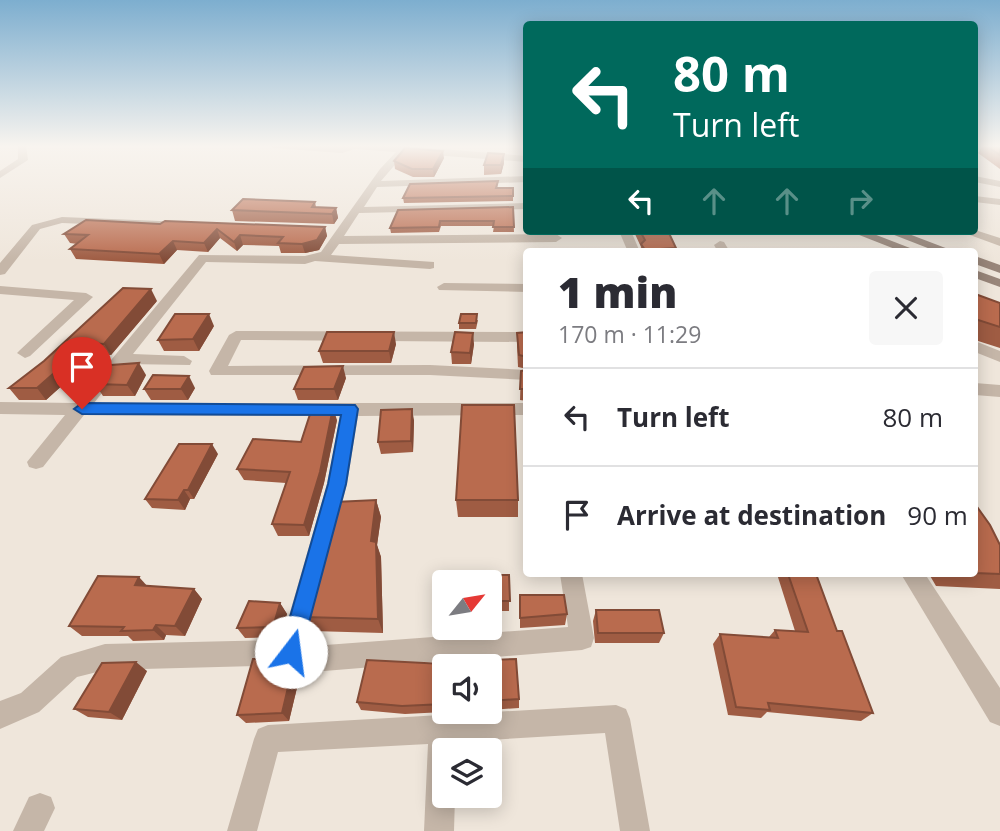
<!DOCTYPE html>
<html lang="en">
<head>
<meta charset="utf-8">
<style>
  :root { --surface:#fff; --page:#f7f7f7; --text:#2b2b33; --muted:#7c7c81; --line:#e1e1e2 }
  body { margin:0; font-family:"Open Sans",sans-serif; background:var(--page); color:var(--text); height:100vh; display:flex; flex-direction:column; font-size:26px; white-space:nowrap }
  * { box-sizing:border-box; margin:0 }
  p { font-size:23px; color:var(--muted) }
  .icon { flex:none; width:38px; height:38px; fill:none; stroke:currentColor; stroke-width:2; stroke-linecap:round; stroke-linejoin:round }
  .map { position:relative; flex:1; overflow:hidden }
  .details { position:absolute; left:523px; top:248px; width:455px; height:329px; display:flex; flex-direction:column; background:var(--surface); border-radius:7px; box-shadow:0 4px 18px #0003 }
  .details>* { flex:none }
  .top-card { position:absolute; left:523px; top:21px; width:455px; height:214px; border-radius:7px; box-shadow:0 4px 18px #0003; background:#00695c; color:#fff; overflow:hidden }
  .needle { width:46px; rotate:60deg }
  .buttons { position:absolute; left:432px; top:570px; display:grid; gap:14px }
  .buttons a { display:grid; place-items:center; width:70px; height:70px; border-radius:7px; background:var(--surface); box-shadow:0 4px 18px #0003; font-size:35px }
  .pin { position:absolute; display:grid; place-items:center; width:60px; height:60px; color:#fff; margin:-72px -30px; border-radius:50% 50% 50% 0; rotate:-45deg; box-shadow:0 0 7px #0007 }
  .pin .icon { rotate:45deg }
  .me { position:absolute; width:77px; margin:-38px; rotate:15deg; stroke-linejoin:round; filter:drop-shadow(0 0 5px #0008) }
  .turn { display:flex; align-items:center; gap:24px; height:147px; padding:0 35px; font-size:32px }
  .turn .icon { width:91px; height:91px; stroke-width:2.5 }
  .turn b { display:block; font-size:49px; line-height:60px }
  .lanes { display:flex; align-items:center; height:66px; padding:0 35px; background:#0003; justify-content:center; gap:35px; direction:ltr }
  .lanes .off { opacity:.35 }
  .round { display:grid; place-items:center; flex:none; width:74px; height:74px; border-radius:7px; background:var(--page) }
  .overview { display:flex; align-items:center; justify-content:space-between; height:119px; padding:0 35px }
  h1 { font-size:42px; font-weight:800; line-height:52px }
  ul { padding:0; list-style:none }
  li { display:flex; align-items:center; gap:21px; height:98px; padding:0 35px; border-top:2px solid var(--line) }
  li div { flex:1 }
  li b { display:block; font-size:26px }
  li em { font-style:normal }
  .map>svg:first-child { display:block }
</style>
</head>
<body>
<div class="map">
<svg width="1000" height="831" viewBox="0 0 1000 831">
  <rect width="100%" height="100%" fill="#efe6db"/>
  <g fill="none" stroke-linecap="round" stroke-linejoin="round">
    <g fill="#c5b6a8" fill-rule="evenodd">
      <path d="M18,145H26L28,160L0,178V171L18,159Z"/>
      <path d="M269,145L404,146L527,156V162L405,153L381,181L527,176V182L377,187L364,207L527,203V209L359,213L344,236L556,234L562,238L556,242L339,244L331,255L434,262V268L430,269L315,261L305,264L206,262L133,354L184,356L192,361L190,365L125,364L94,403H527V415L358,416L347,484L306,644L312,646L568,627L560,574H582L594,638L591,647L582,650L312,672L291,665L105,670L77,677L39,712L0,729V701L21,693L61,657L105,644L282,640L327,484L340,416L84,415L43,467L36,469L29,467L27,462L65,415L0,414V402L75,403L199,255L305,256L321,252L380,169L396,152L355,149L342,153L273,148Z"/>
      <path d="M975,145L1000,148V154L975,150Z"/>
      <path d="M975,176L1000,181V187L975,182Z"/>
      <path d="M975,196L1000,199V205L975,202Z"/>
      <path d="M62,217L184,222L190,225L184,228L62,223L40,229L5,274L0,275V263L32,225Z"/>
      <path d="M975,230L1000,238V246L959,231Z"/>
      <path d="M619,231H631L640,252H628Z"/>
      <path d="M720,241L724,242L730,252H718L714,245Z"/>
      <path d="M444,283L527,284V292L439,290L437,287Z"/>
      <path d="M0,286L86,293L93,297L30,356L25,358L17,353L20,350L74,300L0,294Z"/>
      <path d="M236,331L527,332V342L241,340L228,366L430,365L527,370V380L430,375H211L209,371L229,335Z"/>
      <path d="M975,341L1000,351V362L975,352Z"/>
      <path d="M975,383L1000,385V397L975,395Z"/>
      <path d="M901,574H925L1000,688V726L990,722Z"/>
      <path d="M616,705L626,709L630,719L650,831H620L605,733L456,742L455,751H444V796H455L454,831H424L428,744L278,752L257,831H227L254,739L258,729L268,725Z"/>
      <path d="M40,793L51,797L55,808L44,831H13L29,797Z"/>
    </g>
    <g fill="#99867a" fill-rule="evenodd">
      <path d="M849,231H866L910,248L900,251Z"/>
      <path d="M884,231H901L956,252H938Z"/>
      <path d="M975,256L1000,265V273L975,264Z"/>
      <path d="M975,270L1000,279V287L975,278Z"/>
    </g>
  </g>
  <g fill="#9f5c43">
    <path d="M983,145H1000V169L978,153Z"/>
    <path d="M444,158L434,177H413L395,169L394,161Z"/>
    <path d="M504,163L501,174L484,175V165Z"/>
    <path d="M498,181L497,188H513V201L404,203L403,198Z"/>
    <path d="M315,202L316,207L336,208L338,218L334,224L235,221L232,210Z"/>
    <path d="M513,207L514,232H493L494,226H441L439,232L391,233L390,228Z"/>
    <path d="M160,224L325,227L327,236L319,250L305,253H281L279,246L243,245L237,251L220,238L208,252L177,250L164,264L76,259L70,249L77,244L70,243L64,234Z"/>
    <path d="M636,231H668L676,248V252H640L641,247L635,234Z"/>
    <path d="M975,298L1000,303V348L975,340Z"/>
    <path d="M157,301L111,355H96L46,400H19L9,388Z"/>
    <path d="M478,320L476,329H459V323Z"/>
    <path d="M214,326L199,351H164L158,340Z"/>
    <path d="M527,332V369L518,367L517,345V333Z"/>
    <path d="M396,344L391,363H323L319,351Z"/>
    <path d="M474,344L471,364H452L451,352Z"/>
    <path d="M527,370V401L520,400L521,371Z"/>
    <path d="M146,375L135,396H103L95,384Z"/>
    <path d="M346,378L338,400H298L294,389Z"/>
    <path d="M195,388L188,400H151L144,389Z"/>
    <path d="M337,420L324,483L309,536H278L272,524L286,483L244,480L237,469L301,442Z"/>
    <path d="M414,420L413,452L381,454L378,442Z"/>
    <path d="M218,454L194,499H190L185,510L152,508L145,499Z"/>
    <path d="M376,500L381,517L377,545L381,557L383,633L312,631L304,617Z"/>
    <path d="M456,500H518V517H458Z"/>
    <path d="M975,504L1000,545V589L936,586L929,574H975Z"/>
    <path d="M777,574H816L837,631L873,713L861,721L767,712L761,718L728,715L713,644L720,634L769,637L775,630L795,631Z"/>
    <path d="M509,575V611H490V583Z"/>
    <path d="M148,586L194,589L202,599L185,636L166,635L164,640L133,641L128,636H82L69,626Z"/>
    <path d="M520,595L567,614L565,625L520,628Z"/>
    <path d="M280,603L287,614L280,637L245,638L237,628Z"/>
    <path d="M596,610L664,633L659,643H595L593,621Z"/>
    <path d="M516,659L519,699V708L490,710V667H444V712L405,714L361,710L357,702L367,660L443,664V662Z"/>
    <path d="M147,671L122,720L88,717L74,709Z"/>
    <path d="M301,671L289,721L246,723L237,715Z"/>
  </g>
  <g fill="#824b37">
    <path d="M443,151L444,158L434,177L433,169Z"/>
    <path d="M504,154V163L501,174V165Z"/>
    <path d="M336,208L338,218L334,224L332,214Z"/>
    <path d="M325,227L327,236L319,250L305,253L302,244Z"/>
    <path d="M217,229L220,238L208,252L204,243Z"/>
    <path d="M240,235L243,245L237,251L234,242Z"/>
    <path d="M173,241L177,250L164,264L159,254Z"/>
    <path d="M151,289L157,301L111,355L104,344Z"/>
    <path d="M209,314L214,326L199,351L193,339Z"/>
    <path d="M394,332L396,344L391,363L389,351Z"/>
    <path d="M473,333L474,344L471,364L470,353Z"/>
    <path d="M88,343L96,355L46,400L37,388Z"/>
    <path d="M139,363L146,375L135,396L127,385Z"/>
    <path d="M343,366L346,378L338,400L334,389Z"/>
    <path d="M189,376L195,388L188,400L181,389Z"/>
    <path d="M333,408L337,420L324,483L309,536L304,525Z"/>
    <path d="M412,409L414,420L413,452L411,441Z"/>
    <path d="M212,444L218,454L194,499L188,490Z"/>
    <path d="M184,490L190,499L185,510L178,500Z"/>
    <path d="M376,500L381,517L377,545L381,557L383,633L378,619L371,541Z"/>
    <path d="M139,577L149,588L135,585Z"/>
    <path d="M194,589L202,599L185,636L175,626Z"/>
    <path d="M280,603L287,614L280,637L273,627Z"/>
    <path d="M156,625L166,635L164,640L153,630Z"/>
    <path d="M136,662L147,671L122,720L109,712Z"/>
    <path d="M294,662L301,671L289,721L282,713Z"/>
  </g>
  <g fill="#b96b4e" stroke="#824b37" stroke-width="2">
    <path d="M985,145H1000V155Z"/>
    <path d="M405,148L443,151L433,169H412L394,161Z"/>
    <path d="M488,153L504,154L501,165H484Z"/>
    <path d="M498,181L496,188H513V196L403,198L410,184Z"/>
    <path d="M243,199L315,202L312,207L336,208L332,214L232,210Z"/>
    <path d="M513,207L514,227H493L494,221H440L439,227L390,228L398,210Z"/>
    <path d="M86,220L160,224L165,221L325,227L317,240L302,244L278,243L283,237L240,235L234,242L217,229L204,243L173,241L159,254L70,249L88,235L64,234Z"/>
    <path d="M640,231H668L676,248L645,250L641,244L645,240Z"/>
    <path d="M123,288L151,289L104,344L88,343L37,388H9L44,361Z"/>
    <path d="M978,295L1000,303V327L975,319V298Z"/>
    <path d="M175,314H209L193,339L158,340Z"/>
    <path d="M461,314H477L476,323H459Z"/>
    <path d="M327,332H394L389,351H319Z"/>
    <path d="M455,332L473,333L470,353L451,352Z"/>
    <path d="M527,332V357L519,355L517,333Z"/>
    <path d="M139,363L127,385L95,384L111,365Z"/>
    <path d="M343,366L334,389H294L304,367Z"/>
    <path d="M527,370V389H520L521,371Z"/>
    <path d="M153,375L189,376L181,389H144Z"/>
    <path d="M462,405H514L518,500H456Z"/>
    <path d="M312,408H333L320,472L304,525L272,524L290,472L237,469L253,439L301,442Z"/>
    <path d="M412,409L411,441L378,442L381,410Z"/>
    <path d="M179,444H212L188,490H184L178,500L145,499Z"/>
    <path d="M376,500L371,541L376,542L378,619L304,617L335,502Z"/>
    <path d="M975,504L990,525L1000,545V574L975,573Z"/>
    <path d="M788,574H816L837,631H842L873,713L768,703L770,710L736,707L720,634L778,638L775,630L808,632Z"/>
    <path d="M453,575H509L510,601H490V583H452Z"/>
    <path d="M98,576L139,577L135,585L194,589L175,626L156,625L153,630L121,631L124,627L69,626Z"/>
    <path d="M520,595H564L567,614L520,618Z"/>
    <path d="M249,601L280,603L273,627L237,628Z"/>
    <path d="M596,610H659L664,633H598Z"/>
    <path d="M284,658L294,662L282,713L237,715L253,659Z"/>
    <path d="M516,659L519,699L490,701V667H444V704L402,706L357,702L367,660L443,664V662Z"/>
    <path d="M136,662L109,712L74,709L102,663Z"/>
  </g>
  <linearGradient id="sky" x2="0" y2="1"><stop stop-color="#7daecf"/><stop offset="0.56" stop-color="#f8f4ef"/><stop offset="1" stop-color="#f8f4ef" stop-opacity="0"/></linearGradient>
  <rect width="1000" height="261" fill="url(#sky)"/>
  <path fill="#1a73e8" stroke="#114b97" stroke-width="2" d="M82,403L355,405L358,409L346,484L299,660L291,664L283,660L280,652L328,484L341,415L82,414L74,409Z"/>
</svg>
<div class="buttons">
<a><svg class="needle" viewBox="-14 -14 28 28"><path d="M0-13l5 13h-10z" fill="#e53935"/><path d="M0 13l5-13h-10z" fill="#7c7c81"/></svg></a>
<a><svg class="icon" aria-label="sound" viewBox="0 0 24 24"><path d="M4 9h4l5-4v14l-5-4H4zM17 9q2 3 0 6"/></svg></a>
<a><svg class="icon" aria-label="layers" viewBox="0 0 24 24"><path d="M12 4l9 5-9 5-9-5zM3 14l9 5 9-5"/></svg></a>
</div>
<div class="pin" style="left:82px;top:409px;background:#d93025"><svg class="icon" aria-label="arrive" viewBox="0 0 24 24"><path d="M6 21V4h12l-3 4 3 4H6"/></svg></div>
<svg class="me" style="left:291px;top:652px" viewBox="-20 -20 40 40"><circle r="19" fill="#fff"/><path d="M0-13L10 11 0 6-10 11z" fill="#1a73e8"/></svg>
<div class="top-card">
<div class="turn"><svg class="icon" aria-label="left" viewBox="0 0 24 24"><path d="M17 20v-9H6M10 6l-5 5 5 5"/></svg><div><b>80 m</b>Turn left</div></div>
<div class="lanes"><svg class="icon" aria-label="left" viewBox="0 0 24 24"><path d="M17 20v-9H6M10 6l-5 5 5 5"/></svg><svg class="icon off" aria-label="ahead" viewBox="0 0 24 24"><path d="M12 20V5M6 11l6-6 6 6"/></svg><svg class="icon off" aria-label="ahead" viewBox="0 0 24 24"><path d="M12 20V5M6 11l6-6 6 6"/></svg><svg class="icon off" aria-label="right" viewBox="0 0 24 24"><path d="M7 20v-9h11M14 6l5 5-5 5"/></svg></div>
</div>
<section class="details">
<div class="overview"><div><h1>1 min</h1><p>170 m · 11:29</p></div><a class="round"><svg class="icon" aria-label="close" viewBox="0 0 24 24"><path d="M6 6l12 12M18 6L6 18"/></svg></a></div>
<ul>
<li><svg class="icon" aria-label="left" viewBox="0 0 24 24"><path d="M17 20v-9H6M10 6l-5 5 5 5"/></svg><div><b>Turn left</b></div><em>80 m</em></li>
<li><svg class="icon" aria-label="arrive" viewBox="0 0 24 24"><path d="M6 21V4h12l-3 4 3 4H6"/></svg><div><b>Arrive at destination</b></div><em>90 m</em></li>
</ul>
</section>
</div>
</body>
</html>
